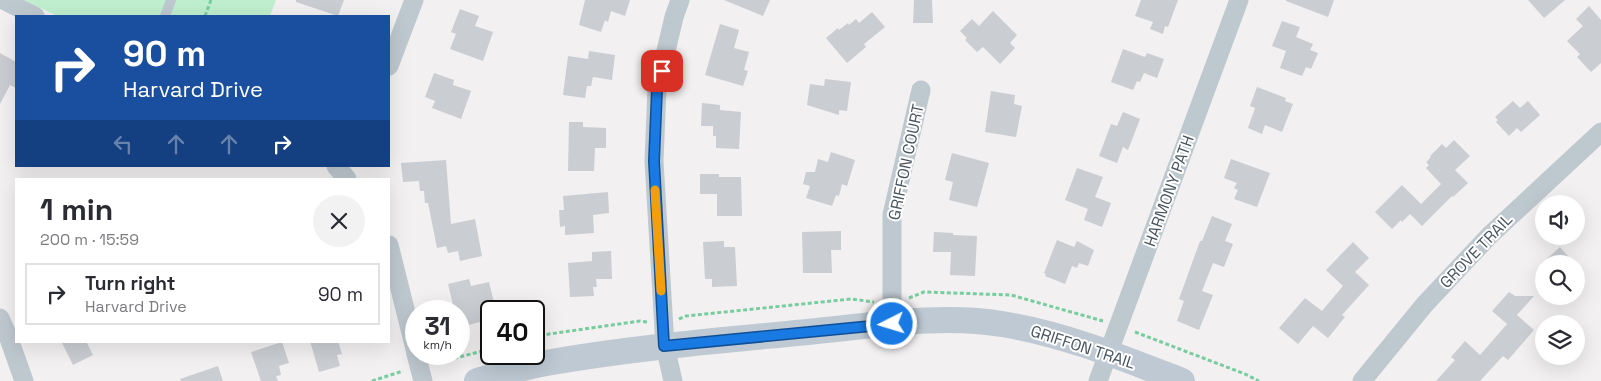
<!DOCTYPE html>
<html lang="en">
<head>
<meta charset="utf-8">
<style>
  :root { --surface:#fff; --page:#f2f2f3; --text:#2b2b33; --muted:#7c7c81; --line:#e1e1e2 }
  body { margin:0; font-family:"Space Grotesk",sans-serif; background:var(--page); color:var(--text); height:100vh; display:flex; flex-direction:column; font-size:19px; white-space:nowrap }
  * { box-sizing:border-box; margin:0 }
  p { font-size:16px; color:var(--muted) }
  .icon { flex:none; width:28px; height:28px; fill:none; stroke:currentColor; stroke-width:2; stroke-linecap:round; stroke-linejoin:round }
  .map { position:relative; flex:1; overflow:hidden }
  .drawer { position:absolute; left:15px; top:178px; width:375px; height:165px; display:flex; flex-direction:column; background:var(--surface); border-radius:0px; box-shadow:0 5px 20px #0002 }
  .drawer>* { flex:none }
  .top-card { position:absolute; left:15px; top:15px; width:375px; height:152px; border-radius:0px; box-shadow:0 5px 20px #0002; background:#1a4fa0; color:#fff; overflow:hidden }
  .tools { position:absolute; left:1535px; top:195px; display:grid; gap:10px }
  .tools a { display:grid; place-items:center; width:50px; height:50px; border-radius:50%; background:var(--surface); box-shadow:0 5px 20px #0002; font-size:25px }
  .speed { position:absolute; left:405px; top:300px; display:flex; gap:10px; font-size:25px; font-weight:700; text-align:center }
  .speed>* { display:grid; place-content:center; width:65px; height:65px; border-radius:50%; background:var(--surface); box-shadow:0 5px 20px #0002; line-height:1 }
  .speed small { font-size:12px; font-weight:400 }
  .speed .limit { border:2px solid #111; border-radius:8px; background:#fff; color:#111 }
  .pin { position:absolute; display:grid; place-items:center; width:42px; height:42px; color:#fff; margin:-21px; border-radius:10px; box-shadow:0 2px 8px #0006 }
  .me { position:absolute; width:55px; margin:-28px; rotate:265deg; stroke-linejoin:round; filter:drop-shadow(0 0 4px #0008) }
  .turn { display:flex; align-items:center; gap:18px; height:105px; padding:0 25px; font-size:22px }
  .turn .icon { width:65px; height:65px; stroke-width:2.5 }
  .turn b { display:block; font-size:35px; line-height:42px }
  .lanes { display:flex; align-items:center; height:48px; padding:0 25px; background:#0003; justify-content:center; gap:25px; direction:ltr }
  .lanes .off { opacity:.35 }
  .round { display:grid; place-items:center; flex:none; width:52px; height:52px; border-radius:26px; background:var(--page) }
  .summary { display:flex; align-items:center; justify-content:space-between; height:85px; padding:0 25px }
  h1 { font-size:30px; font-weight:800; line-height:38px }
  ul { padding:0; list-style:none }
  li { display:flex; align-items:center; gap:15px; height:62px; margin:0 10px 8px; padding:0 15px; border:2px solid var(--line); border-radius:0px }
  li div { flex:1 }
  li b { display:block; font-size:19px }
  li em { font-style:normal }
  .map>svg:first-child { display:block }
</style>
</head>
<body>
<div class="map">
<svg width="1601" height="381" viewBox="0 0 1601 381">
  <rect width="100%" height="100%" fill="#f2f0f0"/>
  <path fill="#bfefcf" d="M25,0H276L270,16H57Z"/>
  <g fill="#cacdd2">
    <path d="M296,0H344L338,16L296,2Z"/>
    <path d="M585,0H630L625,16L611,11L608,22L605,20L601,32L579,25Z"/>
    <path d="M724,0H770L763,16Z"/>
    <path d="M914,0H932L933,23H913Z"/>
    <path d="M1141,0H1178L1168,27L1165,26L1163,34L1150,29L1153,22L1135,16Z"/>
    <path d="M1286,0H1334L1328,17L1286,1Z"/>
    <path d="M1528,0H1565L1544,18Z"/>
    <path d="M1589,6L1601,20V63L1591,72L1577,57L1580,54L1567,41L1583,26L1576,19Z"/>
    <path d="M460,9L479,16L475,26L493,32L483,61L450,49L456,34L451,32Z"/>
    <path d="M993,11L1017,35L1010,43L1015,48L1000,64L983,47L977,52L965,40L967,38L960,31L972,19L979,26Z"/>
    <path d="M872,12L885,27L864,44L866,47L847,63L826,38L838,28L839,30L848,23L849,25L856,19L859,23Z"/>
    <path d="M1282,21L1300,27L1296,37L1313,44L1310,50L1318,53L1311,69L1306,67L1302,76L1280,68L1286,51L1272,46Z"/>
    <path d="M720,24L739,30L734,48L749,52L744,70L748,71L743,86L705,75Z"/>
    <path d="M1123,49L1145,57L1147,53L1164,59L1157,78L1144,73L1140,82L1137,81L1133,90L1111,82Z"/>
    <path d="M589,51L615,55L612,80L593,77L591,86H587L585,98L563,95L568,56L588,59Z"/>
    <path d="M0,53L16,62V88L10,85L0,104Z"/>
    <path d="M434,73L454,80L453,85L471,91L461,119L432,108L435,101L425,97Z"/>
    <path d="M825,79L851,82L847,111L839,110V115L807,105L810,84L824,86Z"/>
    <path d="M1257,87L1286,98L1285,101L1293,104L1282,132L1265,125L1262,134L1248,128L1255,108L1250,106Z"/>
    <path d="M991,91L1015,95L1014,104L1022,106L1016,137L985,132Z"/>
    <path d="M1513,101L1520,108L1528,101L1540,115L1521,132L1517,128L1509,136L1496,122L1498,120L1495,117Z"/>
    <path d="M702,103L720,105V110L741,112L739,149L716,148V136H713V126H701Z"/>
    <path d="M1123,112L1140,119L1128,150L1123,147L1117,163L1099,156L1111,124L1117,126Z"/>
    <path d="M569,122H583V127L606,128V148H595L594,171H568Z"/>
    <path d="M1454,140L1470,156L1455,170L1468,183L1453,197L1452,196L1422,226L1410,214L1402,222L1401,220L1392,229L1375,212L1402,185L1421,204L1441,184L1426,168L1429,165L1426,162L1431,157L1430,156L1442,144L1446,148Z"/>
    <path d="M831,152L855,160L847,186L842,184L839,196L836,195L832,206L806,198L810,186L803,184L806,172H815L818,159L828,162Z"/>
    <path d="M952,153L989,163L977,207L949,200L953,182L945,180Z"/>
    <path d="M1231,159L1270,173L1257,207L1234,199L1238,190L1234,188L1237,183L1224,178Z"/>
    <path d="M446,160L451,224L475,219L482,256L460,261L458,251L448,253L446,246L437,248L428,203H425L424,191H420L419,181L403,182L401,163Z"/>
    <path d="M1077,168L1103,177L1095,197L1111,203L1102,227L1084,220L1088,209L1065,200Z"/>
    <path d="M700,174H719V177H741L742,216H717V194H700Z"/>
    <path d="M608,192L609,213L593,215L594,233L565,235V226L560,227L559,210H564L563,196Z"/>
    <path d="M1212,216L1232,224L1225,241L1233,244L1224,267L1213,263L1202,291L1213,295L1199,330L1177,321L1184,301L1179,299L1200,241H1202Z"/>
    <path d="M841,231V250H831L832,273H803L802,232Z"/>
    <path d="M934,232L953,233V235L977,236L975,276L950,275L951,252H933Z"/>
    <path d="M1057,240L1074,247L1077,241L1094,250L1088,266L1079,263L1077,268L1072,266L1065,284L1045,276L1046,274L1044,273Z"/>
    <path d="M724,241V247H735L737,286L712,287V279H705L703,242Z"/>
    <path d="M1353,242L1369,258L1355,272L1369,285L1342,315L1345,317L1328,338L1313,326L1298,344L1279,328L1305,298L1322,311L1343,286L1326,270Z"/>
    <path d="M1560,247L1575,264H1541Z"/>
    <path d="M611,251L612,279H596L597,287H593L594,296L570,297L568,263L592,261V252Z"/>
    <path d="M469,279L471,286L489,282L496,311H491V319L461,327L459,311H457V308L454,309L448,284Z"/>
    <path d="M1509,292L1515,296H1534L1517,315L1534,330L1508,360L1503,356L1480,381H1436L1455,360L1451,357L1465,341L1480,355L1507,324L1492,311Z"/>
    <path d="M61,341H86L93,355L73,365Z"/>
    <path d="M310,341H338L342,354L337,355L340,366L319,372Z"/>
    <path d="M282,342L289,363L279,366L281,375L276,376L278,381H261L251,352Z"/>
    <path d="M218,366L223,381H181L180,379Z"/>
  </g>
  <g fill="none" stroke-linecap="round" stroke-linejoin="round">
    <g stroke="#77cd9f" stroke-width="3" stroke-dasharray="4 2.5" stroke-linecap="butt">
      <path d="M205,16L211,0"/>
      <path d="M909,298L924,292L1011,295L1103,321"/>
      <path d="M679,319L686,316L851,299L874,302"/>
      <path d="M1135,332L1245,374L1259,381"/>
      <path d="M534,338L549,334L640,321L647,322"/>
      <path d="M435,363L491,349"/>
      <path d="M372,381L403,371"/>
    </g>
    <path stroke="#bec8cf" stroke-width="10" d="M165,16L171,0"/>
    <g stroke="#bec8cf" stroke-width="19">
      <path d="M3,0L35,16"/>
      <path d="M389,66L414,0"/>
      <path d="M336,166L347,179"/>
      <path d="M389,245L416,353"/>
      <path d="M0,318L8,336L24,381"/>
      <path d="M892,324V215L921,90"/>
      <path d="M416,354L423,381"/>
      <path d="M673,381L665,346L654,161L657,89L674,17L680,0"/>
      <path d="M1098,381L1239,0"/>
      <path d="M1362,381L1425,304L1489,236L1601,132"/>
    </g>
    <path stroke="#bec9d3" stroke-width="26" d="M477,381C500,375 523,367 546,363C636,347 727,340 817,331C878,325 941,314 1002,324C1064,334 1123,358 1182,381"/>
  </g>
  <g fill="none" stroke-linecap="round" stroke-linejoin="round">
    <defs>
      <path id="route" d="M662,71L657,89L654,161L664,346L892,324"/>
    </defs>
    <use href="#route" stroke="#104f94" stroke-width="12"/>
    <use href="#route" stroke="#197ae3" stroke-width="9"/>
    <path stroke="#f59e0b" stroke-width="9" d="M655,190L661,291"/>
  </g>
  <g text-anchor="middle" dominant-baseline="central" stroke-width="4" stroke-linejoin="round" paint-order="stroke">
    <g font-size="16" fill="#48545d" stroke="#fff">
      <text transform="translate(906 162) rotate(-78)">GRIFFON COURT</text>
      <text transform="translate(1169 191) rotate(-70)">HARMONY PATH</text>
      <text transform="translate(1476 251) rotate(-46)">GROVE TRAIL</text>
      <text transform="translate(1083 347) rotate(18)">GRIFFON TRAIL</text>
    </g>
  </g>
</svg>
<div class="tools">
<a><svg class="icon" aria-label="sound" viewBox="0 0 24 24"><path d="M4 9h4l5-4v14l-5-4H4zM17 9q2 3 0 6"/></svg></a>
<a><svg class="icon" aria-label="search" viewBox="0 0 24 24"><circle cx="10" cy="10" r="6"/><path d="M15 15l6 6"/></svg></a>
<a><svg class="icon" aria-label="layers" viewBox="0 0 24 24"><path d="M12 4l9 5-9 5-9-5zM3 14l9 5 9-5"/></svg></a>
</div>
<div class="speed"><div>31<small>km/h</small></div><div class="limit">40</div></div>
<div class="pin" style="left:662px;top:71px;background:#d93025"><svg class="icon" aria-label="arrive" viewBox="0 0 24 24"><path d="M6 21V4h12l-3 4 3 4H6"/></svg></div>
<svg class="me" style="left:892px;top:324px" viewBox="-20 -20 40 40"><circle r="17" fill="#197ae3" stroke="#fff" stroke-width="3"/><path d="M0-11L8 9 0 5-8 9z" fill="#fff"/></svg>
<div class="top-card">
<div class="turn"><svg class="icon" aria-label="right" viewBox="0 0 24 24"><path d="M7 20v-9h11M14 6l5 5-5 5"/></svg><div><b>90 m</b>Harvard Drive</div></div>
<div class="lanes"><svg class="icon off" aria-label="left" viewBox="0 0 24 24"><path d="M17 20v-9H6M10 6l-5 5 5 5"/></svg><svg class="icon off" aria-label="ahead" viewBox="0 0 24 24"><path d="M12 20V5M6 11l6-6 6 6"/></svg><svg class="icon off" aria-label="ahead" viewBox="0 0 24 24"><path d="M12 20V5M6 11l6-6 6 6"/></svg><svg class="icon" aria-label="right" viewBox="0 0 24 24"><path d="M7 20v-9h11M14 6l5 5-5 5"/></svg></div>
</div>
<section class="drawer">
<div class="summary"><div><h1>1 min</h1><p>200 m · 15:59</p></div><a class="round"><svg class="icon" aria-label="close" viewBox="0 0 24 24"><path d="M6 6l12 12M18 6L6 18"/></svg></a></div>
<ul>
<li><svg class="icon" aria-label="right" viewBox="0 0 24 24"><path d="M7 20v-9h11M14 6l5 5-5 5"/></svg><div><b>Turn right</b><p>Harvard Drive</p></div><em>90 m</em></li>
</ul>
</section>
</div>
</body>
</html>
